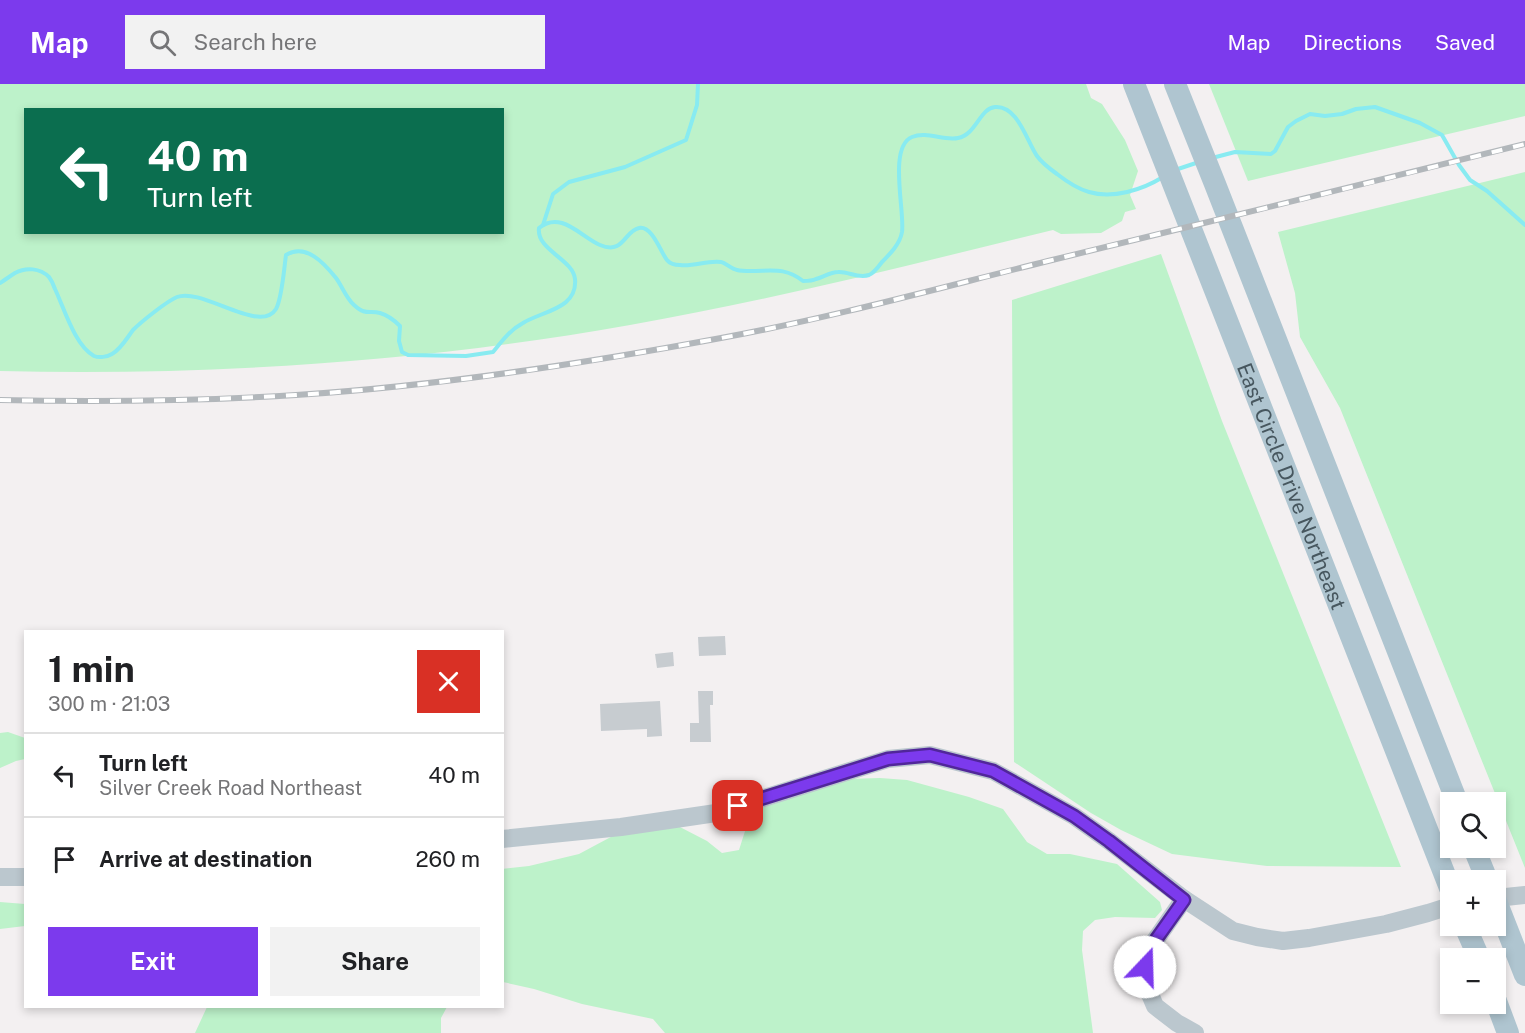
<!DOCTYPE html>
<html lang="en">
<head>
<meta charset="utf-8">
<style>
  :root { --surface:#fff; --page:#f2f2f2; --text:#202124; --muted:#757577; --line:#e0e0e0; --accent:#7c3aed }
  body { margin:0; font-family:"Public Sans",sans-serif; background:var(--page); color:var(--text); height:100vh; display:flex; flex-direction:column; font-size:22px; white-space:nowrap }
  * { box-sizing:border-box; margin:0 }
  p { font-size:20px; color:var(--muted) }
  .icon { flex:none; width:33px; height:33px; fill:none; stroke:currentColor; stroke-width:2; stroke-linecap:round; stroke-linejoin:round }
  .map { position:relative; flex:1; overflow:hidden }
  .details { position:absolute; left:24px; top:546px; width:480px; height:378px; display:flex; flex-direction:column; background:var(--surface); border-radius:0px; box-shadow:0 3px 9px #0003 }
  .details>* { flex:none }
  .guide { position:absolute; left:24px; top:24px; width:480px; height:126px; border-radius:0px; box-shadow:0 3px 9px #0003; background:#0b6e4f; color:#fff; overflow:hidden }
  .controls { position:absolute; left:1440px; top:708px; display:grid; gap:12px }
  .controls a { display:grid; place-items:center; width:66px; height:66px; border-radius:0px; background:var(--surface); box-shadow:0 3px 9px #0003; font-size:30px }
  .pin { position:absolute; display:grid; place-items:center; width:51px; height:51px; color:#fff; margin:-26px; border-radius:12px; box-shadow:0 3px 9px #0006 }
  .me { position:absolute; width:66px; margin:-33px; rotate:21deg; stroke-linejoin:round; filter:drop-shadow(0 0 4px #0008) }
  .turn { display:flex; align-items:center; gap:21px; height:126px; padding:0 24px; font-size:27px }
  .turn .icon { width:78px; height:78px; stroke-width:2.5 }
  .turn b { display:block; font-size:42px; line-height:51px }
  .round { display:grid; place-items:center; flex:none; width:63px; height:63px; border-radius:0px; background:var(--page) }
  .summary { display:flex; align-items:center; justify-content:space-between; height:102px; padding:0 24px }
  h1 { font-size:36px; font-weight:700; line-height:45px }
  .button { display:flex; gap:12px; margin-top:auto; padding:12px 24px }
  .button a { flex:1; height:69px; border-radius:0px; background:var(--accent); color:#fff; font-size:24px; font-weight:700; line-height:69px; text-align:center }
  .button a+a { background:var(--page); color:var(--text) }
  ul { padding:0; list-style:none }
  li { display:flex; align-items:center; gap:18px; height:84px; padding:0 24px; border-top:2px solid var(--line) }
  li div { flex:1 }
  li b { display:block; font-size:22px }
  li em { font-style:normal }
  header { display:flex; align-items:center; gap:36px; box-sizing:border-box; height:84px; padding:0 30px; background:var(--accent); color:#fff }
  header strong { font-size:28px }
  nav { display:flex; gap:33px; margin-inline-start:auto; font-size:21px }
  .search { width:420px; height:54px; background:var(--page); display:flex; align-items:center; gap:15px; box-sizing:border-box; padding:0 21px; border-radius:0px; color:var(--muted); font-size:22px }
  .map>svg:first-child { display:block }
</style>
</head>
<body>
<header>
<strong>Map</strong>
<div class="search"><svg class="icon" aria-label="search" viewBox="0 0 24 24"><circle cx="10" cy="10" r="6"/><path d="M15 15l6 6"/></svg>Search here</div>
<nav><a>Map</a><a>Directions</a><a>Saved</a></nav>
</header>
<div class="map">
<svg width="1525" height="949" viewBox="0 0 1525 949">
  <rect width="100%" height="100%" fill="#f3f0f1"/>
  <g fill="#bdf2ca" fill-rule="evenodd">
    <path d="M0,0H1086L1091,14L1102,20L1125,56L1138,87L1130,111L1136,125L1125,128L1122,137L1101,149L1061,150L1053,146C913,180 773,216 630,241C423,278 210,292 0,287ZM26,26H502V148H26Z"/>
    <path d="M1209,0H1525V32L1248,97Z"/>
    <path d="M1525,88V784L1340,324L1300,253L1295,209L1278,148Z"/>
    <path d="M1161,170L1222,337L1401,783L1267,782L1172,770L1121,746L1091,729L1014,678L1012,216Z"/>
    <path d="M8,648L25,654V675L16,677L0,684V649Z"/>
    <path d="M880,694L907,696L969,713L1003,725L1027,758L1047,770H1070L1117,780L1160,818L1162,826L1155,834L1115,833L1095,836L1083,847L1082,866L1093,949H665L653,935L582,920L534,905L503,898L502,785L529,782L579,770L622,747L676,741L707,757L722,769L739,766L746,744L756,726L846,695Z"/>
    <path d="M0,818L25,820V842L0,845Z"/>
    <path d="M207,923V922L447,923L441,934V949H195Z"/>
  </g>
  <g fill="none" stroke-linecap="round" stroke-linejoin="round">
    <g stroke="#88ebf1" stroke-width="4">
      <path d="M1212,74L1235,68L1271,70L1275,67L1288,43L1296,37L1310,30L1325,32L1342,30L1356,25L1375,23L1420,39L1442,51L1459,81L1470,96L1487,107L1525,141"/>
      <path d="M1175,86L1199,78"/>
      <path d="M543,141L553,110L569,98L625,83L686,56L697,21L698,0"/>
      <path d="M0,199C5,196 10,192 15,189C26,183 40,184 49,193C52,197 54,202 55,205C64,224 75,262 94,272C99,274 107,273 112,270C121,265 127,254 133,246C141,238 167,217 177,213C202,203 260,251 276,225C282,214 284,185 286,171C306,159 324,179 336,194C342,202 346,214 354,221C366,232 369,226 380,229C387,231 395,237 400,242L399,257L402,268L408,271L466,272L493,268C502,257 510,246 523,239C542,227 578,225 575,195C573,175 536,166 539,144C561,126 581,153 600,161C624,171 624,147 639,144C652,141 661,169 667,176C670,180 675,181 680,181C694,183 707,176 721,178C726,179 731,185 737,186C741,187 747,187 751,187C772,187 785,183 803,197C808,197 812,197 816,195C823,193 831,188 838,188C848,187 858,195 869,191C874,189 879,182 882,178C890,170 900,160 902,148C905,127 888,63 912,53C927,47 943,57 958,54C976,51 980,24 995,23C1018,21 1027,58 1037,72C1042,79 1050,85 1057,90C1066,97 1078,105 1089,108C1113,115 1142,106 1163,93"/>
    </g>
  </g>
  <g fill="#c7ccd0">
    <path d="M725,552L726,571L699,572L698,553Z"/>
    <path d="M673,568L674,582L657,584L655,570Z"/>
    <path d="M698,607H713V621H710L711,658H690V639H699Z"/>
    <path d="M660,617L662,652L647,653V645L601,647L600,620Z"/>
  </g>
  <g fill="none" stroke-linecap="round" stroke-linejoin="round">
    <g stroke="#bbc7ce" stroke-width="18">
      <path d="M502,755L621,743L716,729L888,675L930,671L993,687L1074,732L1109,757L1184,815L1233,847L1257,853L1283,857L1309,854L1386,840L1428,829L1450,822"/>
      <path d="M0,793H26"/>
      <path d="M1496,814L1525,811"/>
      <path d="M1184,815L1145,871L1144,896L1155,922L1177,939L1195,949"/>
    </g>
    <g stroke="#afc5d0" stroke-width="22">
      <path id="s1" d="M1134,0L1450,804"/>
      <path d="M1175,0L1215,100L1457,718"/>
      <path d="M1474,764L1487,796"/>
      <path d="M1496,817L1525,891"/>
      <path d="M1465,842L1479,874"/>
      <path d="M1496,917L1508,949"/>
    </g>
    <defs>
      <path id="rail" d="M0,316C99,318 198,317 296,311C439,302 581,280 721,254C831,234 939,204 1048,177C1207,138 1366,100 1525,60"/>
    </defs>
    <use href="#rail" stroke="#b2b7bb" stroke-width="6"/>
    <use href="#rail" stroke="#fff" stroke-width="4" stroke-dasharray="11" stroke-linecap="butt"/>
  </g>
  <g fill="none" stroke-linecap="round" stroke-linejoin="round">
    <defs>
      <path id="route" d="M738,722L888,675L930,671L993,687L1074,732L1109,757L1184,816L1145,871V883"/>
    </defs>
    <use href="#route" stroke="#51269a" stroke-width="15"/>
    <use href="#route" stroke="#7c3aed" stroke-width="10"/>
  </g>
  <g text-anchor="middle" dominant-baseline="central" stroke-width="4.5" stroke-linejoin="round" paint-order="stroke">
    <g font-size="21" fill="#47575f" stroke="#fff">
      <text stroke="none"><textPath href="#s1" startOffset="432">East Circle Drive Northeast</textPath></text>
    </g>
  </g>
</svg>
<div class="controls">
<a><svg class="icon" aria-label="search" viewBox="0 0 24 24"><circle cx="10" cy="10" r="6"/><path d="M15 15l6 6"/></svg></a>
<a>+</a>
<a>−</a>
</div>
<div class="pin" style="left:738px;top:722px;background:#d93025"><svg class="icon" aria-label="arrive" viewBox="0 0 24 24"><path d="M6 21V4h12l-3 4 3 4H6"/></svg></div>
<svg class="me" style="left:1145px;top:883px" viewBox="-20 -20 40 40"><circle r="19" fill="#fff"/><path d="M0-13L10 11 0 6-10 11z" fill="#7c3aed"/></svg>
<div class="guide">
<div class="turn"><svg class="icon" aria-label="left" viewBox="0 0 24 24"><path d="M17 20v-9H6M10 6l-5 5 5 5"/></svg><div><b>40 m</b>Turn left</div></div>
</div>
<section class="details">
<div class="summary"><div><h1>1 min</h1><p>300 m · 21:03</p></div><a class="round" style="background:#d93025;color:#fff"><svg class="icon" aria-label="close" viewBox="0 0 24 24"><path d="M6 6l12 12M18 6L6 18"/></svg></a></div>
<ul>
<li><svg class="icon" aria-label="left" viewBox="0 0 24 24"><path d="M17 20v-9H6M10 6l-5 5 5 5"/></svg><div><b>Turn left</b><p>Silver Creek Road Northeast</p></div><em>40 m</em></li>
<li><svg class="icon" aria-label="arrive" viewBox="0 0 24 24"><path d="M6 21V4h12l-3 4 3 4H6"/></svg><div><b>Arrive at destination</b></div><em>260 m</em></li>
</ul>
<div class="button"><a>Exit</a><a>Share</a></div>
</section>
</div>
</body>
</html>
